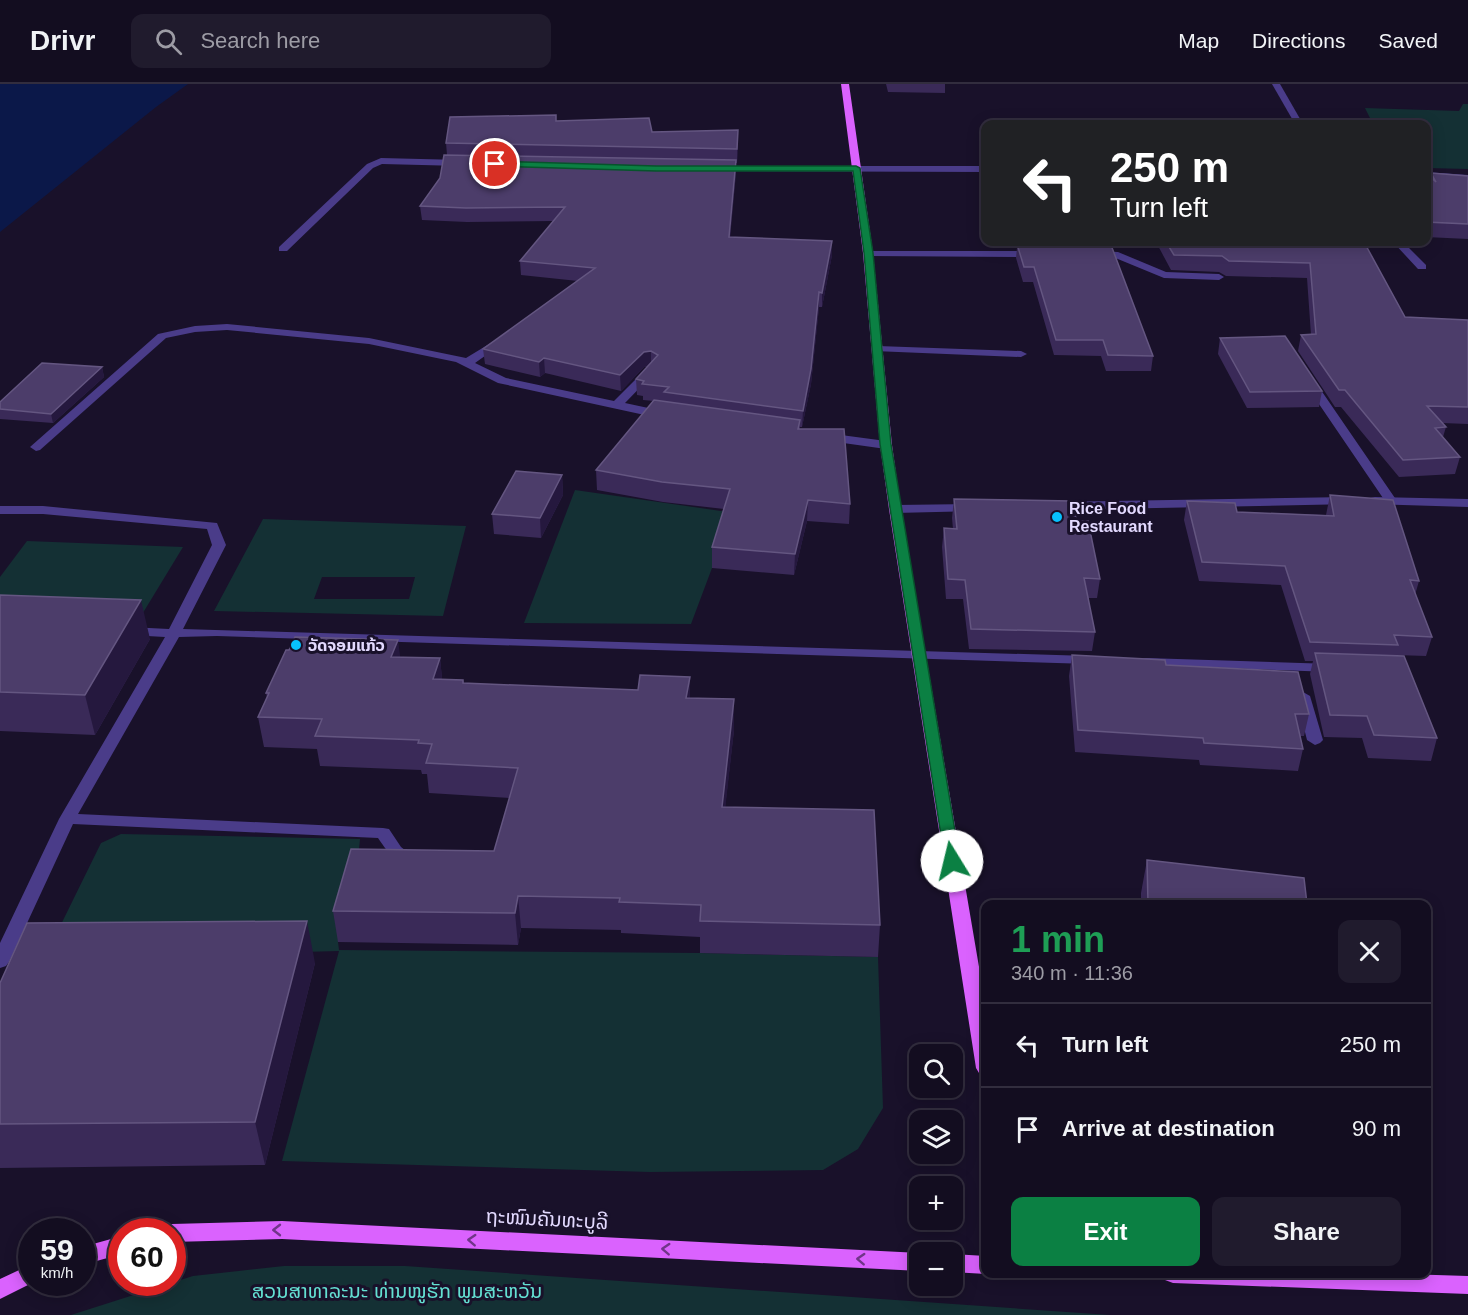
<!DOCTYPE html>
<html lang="en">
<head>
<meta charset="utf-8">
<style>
  :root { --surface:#130d20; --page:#201b2d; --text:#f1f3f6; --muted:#9d9ca5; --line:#322d3e; --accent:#0b8043 }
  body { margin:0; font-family:Helvetica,"Noto Sans Lao",sans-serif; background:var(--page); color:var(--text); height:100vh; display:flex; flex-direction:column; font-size:22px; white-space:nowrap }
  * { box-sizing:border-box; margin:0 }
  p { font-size:20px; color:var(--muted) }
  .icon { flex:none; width:33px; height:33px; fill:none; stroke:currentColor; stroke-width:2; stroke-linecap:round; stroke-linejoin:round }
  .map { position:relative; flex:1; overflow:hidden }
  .side { position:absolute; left:981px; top:816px; width:450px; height:378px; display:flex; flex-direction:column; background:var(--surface); border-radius:12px; box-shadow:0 3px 15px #0003,0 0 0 2px var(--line) }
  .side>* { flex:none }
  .top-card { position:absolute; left:981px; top:36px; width:450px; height:126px; border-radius:12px; box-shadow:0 3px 15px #0003,0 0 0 2px var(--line); background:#202124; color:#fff; overflow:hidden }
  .controls { position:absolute; left:909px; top:960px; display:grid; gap:12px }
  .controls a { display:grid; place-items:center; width:54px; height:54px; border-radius:12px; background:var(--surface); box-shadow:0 3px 15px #0003,0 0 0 2px var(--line); font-size:30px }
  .speed { position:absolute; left:18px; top:1134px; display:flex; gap:12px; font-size:30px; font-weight:700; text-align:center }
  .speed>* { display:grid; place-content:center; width:78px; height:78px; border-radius:50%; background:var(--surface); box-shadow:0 3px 15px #0003,0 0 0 2px var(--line); line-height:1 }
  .speed small { font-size:15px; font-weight:400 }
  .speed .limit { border:9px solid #d22; background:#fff; color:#111 }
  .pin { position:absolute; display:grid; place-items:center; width:51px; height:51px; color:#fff; margin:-26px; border:3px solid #fff; border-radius:50%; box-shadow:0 2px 6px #0007 }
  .me { position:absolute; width:66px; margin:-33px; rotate:351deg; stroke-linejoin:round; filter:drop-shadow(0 0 4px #0008) }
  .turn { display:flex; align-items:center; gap:21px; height:126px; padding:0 30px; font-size:27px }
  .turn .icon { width:78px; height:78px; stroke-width:2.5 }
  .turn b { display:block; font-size:42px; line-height:51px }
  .round { display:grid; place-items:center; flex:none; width:63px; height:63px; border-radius:12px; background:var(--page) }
  .summary { display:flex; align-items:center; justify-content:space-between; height:102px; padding:0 30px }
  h1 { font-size:36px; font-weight:600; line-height:45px; color:#1e9e55 }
  .cta { display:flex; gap:12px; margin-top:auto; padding:12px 30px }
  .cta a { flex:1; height:69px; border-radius:12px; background:var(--accent); color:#fff; font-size:24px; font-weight:600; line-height:69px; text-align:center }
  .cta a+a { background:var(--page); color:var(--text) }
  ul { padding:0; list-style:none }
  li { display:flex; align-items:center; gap:18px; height:84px; padding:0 30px; border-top:2px solid var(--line) }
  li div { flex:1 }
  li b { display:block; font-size:22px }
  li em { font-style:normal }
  header { display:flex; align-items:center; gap:36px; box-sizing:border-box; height:84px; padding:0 30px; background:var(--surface); border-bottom:2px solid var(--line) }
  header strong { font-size:28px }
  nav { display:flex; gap:33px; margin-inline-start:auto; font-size:21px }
  .search { width:420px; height:54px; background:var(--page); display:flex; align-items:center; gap:15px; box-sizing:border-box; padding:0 21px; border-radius:12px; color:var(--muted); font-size:22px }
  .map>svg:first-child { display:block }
</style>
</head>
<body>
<header>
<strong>Drivr</strong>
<div class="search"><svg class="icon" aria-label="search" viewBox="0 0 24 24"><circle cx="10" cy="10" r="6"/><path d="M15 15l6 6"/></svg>Search here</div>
<nav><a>Map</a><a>Directions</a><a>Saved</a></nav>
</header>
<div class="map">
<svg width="1468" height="1231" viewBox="0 0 1468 1231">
  <rect width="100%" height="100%" fill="#19112a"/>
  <g fill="#143034" fill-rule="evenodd">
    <path d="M1463,20H1468V85L1427,84L1426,40H1373L1365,24L1459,27Z"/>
    <path d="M575,406L728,428L712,484L691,540L524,539Z"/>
    <path d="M263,435L466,442L443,532L214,527ZM322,493H415L409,515H314Z"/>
    <path d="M27,457L183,463L138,537L0,531V493Z"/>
    <path d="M121,750L360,755L356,796L338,858L339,866L700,869L878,873L883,1024L858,1065L823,1086L650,1088L282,1077L339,867L44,875L101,759Z"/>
    <path d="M284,1182H405L1110,1231H71L193,1192Z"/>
  </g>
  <path fill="#0b1849" d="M0,0H188L156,23L0,148Z"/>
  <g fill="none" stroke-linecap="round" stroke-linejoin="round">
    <g fill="#4a3c89" fill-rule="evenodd">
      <path d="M1393,158H1403L1426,181V185H1418Z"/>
      <path d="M864,167H1036L1041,170L1036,173L868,172L864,171Z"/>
      <path d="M1096,167L1118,168L1166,188L1219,190L1224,193L1219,196L1164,194L1113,173L1092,172V168Z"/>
      <path d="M227,240L369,254L466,274L499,254L504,257L503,259L475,279L506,294L614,317L646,285L650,284L656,287L625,319L667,328L669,331L663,335L498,299L456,278L369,260L227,246L195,248L166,254L40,366L36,367L30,363L158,250L195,242Z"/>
      <path d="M878,262L1021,267L1027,270L1021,273L874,267L872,265Z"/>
      <path d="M1310,295L1314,296L1397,417L1396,420H1386L1385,417L1304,298Z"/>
      <path d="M826,349L886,357L892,361L886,365L822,356L820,353Z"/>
      <path d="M0,422H43L217,439L226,461L183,545L1089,572L1096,576L1089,580L217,552L179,553L78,730L383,744L389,745L401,763L419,777L417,781C399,786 387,767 378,754L73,740L9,878L6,882L0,884V859L59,735L165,553L129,551L122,547L129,543L169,545L212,461L207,445L43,430H0Z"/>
      <path d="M1146,574L1332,580L1339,584L1332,588L1141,581L1139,578L1141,575Z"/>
      <path d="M1303,608L1310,612L1323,656L1320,659L1315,661L1307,656L1296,612Z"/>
    </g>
    <g fill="#4a3c89" fill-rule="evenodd">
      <path d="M1272,0H1280L1303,40H1295Z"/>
      <path d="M381,74L461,76L465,79L461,82L382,80L373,84L287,167H279V163L367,80Z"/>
      <path d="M713,82H986V88L716,87L711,84Z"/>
      <path d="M1426,88L1468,91V97L1426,94Z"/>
      <path d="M1348,413L1353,414L1354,417L1353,420L1054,426L1048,422L1054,418Z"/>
      <path d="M1375,413L1468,415V423L1370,420L1369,417L1370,414Z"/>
      <path d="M973,420L978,421L979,424L978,427L895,429L889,425L895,421Z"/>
    </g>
    <g fill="#da62fe" fill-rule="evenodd">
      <path d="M841,0H849L873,169L892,361L901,425L986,924V991L979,989L976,984L889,425L880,361L863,169Z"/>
      <path d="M282,1137L920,1169V1187L282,1155L172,1158V1148H162L165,1143L172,1140Z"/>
      <path d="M122,1152V1170L82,1181V1163Z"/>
      <path d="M952,1170L986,1172V1190H987H986L952,1188Z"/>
      <path d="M32,1180V1198H34L0,1215V1195Z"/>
      <path d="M1163,1190H1404L1468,1192V1210L1173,1199L1165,1196Z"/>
    </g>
  </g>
  <g fill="#3a2a58">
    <path d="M886,0H945V9L888,8Z"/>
    <path d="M557,37L652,48L738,60L737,79H736V89L730,153L832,171L822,223H819L811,300L802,343H800V345L850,420L849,440L807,437L794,491L712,484V463L724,425L663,418L597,406L596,386L654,317L643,316V312L637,311L636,295L647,283H644L621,307L545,289L540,293L485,280L483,265L578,197L521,191L520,177L554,137L467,138L422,136L420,122L440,94L447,71L446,59Z"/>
    <path d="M1426,89L1430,93L1431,89L1468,92V155L1426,153Z"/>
    <path d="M1011,158H1106V161L1153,272L1151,287H1106L1101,272L1054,271L1033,198H1023L1016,174L1017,164H1013Z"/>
    <path d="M1156,158H1364L1405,233L1468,236V340L1442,339L1446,343L1443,353L1460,373L1455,390L1399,393L1341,323H1335L1298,267L1301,251H1311L1307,194L1226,192L1219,188L1171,186Z"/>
    <path d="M1220,254L1322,307L1319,323L1247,324L1218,270Z"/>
    <path d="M102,283L104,293L53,339L0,335V318Z"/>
    <path d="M562,391L563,411L541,454L494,450L492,430Z"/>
    <path d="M1330,411L1419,497L1415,511L1432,553L1426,572L1396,571L1437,654L1431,677L1368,674L1362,654L1324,653L1310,590L1313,577H1305L1281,501L1199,497L1184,436L1187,417L1237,428L1326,431Z"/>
    <path d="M954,415L1077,437L1100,495L1097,514H1088L1095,548L1092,567L969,565L963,515H946L942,463L944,444L953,445L952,434Z"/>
    <path d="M0,511L150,555L95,651L0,647Z"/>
    <path d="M289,566L400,573L440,574L442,595L463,596L464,599L690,614L734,646L725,723L880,841L878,873L700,869V853L621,849V846L521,844L518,861L338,858L333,827L494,767L510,714L429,709L427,690H422L421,686L320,682L317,665L264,663L258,633L267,614L266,609Z"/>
    <path d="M1072,571L1166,581L1309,630L1304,652H1300L1303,665L1298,687L1200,681L1199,676L1075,668L1069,592Z"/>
    <path d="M1147,776L1307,820H1141V809Z"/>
    <path d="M315,879L265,1081L0,1084V899Z"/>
  </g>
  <g fill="#25183e">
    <path d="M738,46V60L737,79V65Z"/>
    <path d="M736,76V89L729,167V153Z"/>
    <path d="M832,157V171L822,223V209Z"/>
    <path d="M819,208V223L811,300L802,343L803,327Z"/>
    <path d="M651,267V282L644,283L621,307L620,291L644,268Z"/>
    <path d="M544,274L545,289L540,293L539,278Z"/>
    <path d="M102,283L104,293L53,339L51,330Z"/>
    <path d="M562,391L563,411L541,454L540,434Z"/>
    <path d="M808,416L807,437L794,491L795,470Z"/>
    <path d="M141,516L150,555L95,651L85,611Z"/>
    <path d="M398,556L402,586L391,573Z"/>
    <path d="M440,574L443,604L433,595Z"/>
    <path d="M690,593V622L686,614Z"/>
    <path d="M734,615V646L722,754V723Z"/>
    <path d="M518,812L521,844L518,861L515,829Z"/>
    <path d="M307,837L315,879L265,1081L255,1038Z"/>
  </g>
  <g fill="#4c3d6a" stroke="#645681" stroke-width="1.5">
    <path d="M556,31V37L649,34L652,48L738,46L737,65L446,59L450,33Z"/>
    <path d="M1196,38H1307L1308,40H1198Z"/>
    <path d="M444,71L736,76L729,153L832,157L822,209L819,208L811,285L803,327L664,308L669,303L642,300L644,297L636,295L658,271L651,267L644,268L620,291L544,274L539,278L483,265L595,184L520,177L565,123L466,124L420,122L440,94Z"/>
    <path d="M1426,89L1436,98L1431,89L1468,92V140L1426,138Z"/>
    <path d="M1166,158H1364L1405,233L1468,236V323L1427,322L1446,343L1435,344L1460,373L1403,376L1345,306H1339L1301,251L1316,250L1310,179L1229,177L1222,172L1174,171Z"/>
    <path d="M1017,160L1111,161L1153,272L1108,271L1103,256H1056L1034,183H1024Z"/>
    <path d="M1285,252L1322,307L1250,308L1220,254Z"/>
    <path d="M42,279L102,283L51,330L0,325V318Z"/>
    <path d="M654,316L800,336L798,345H844L850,420L808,416L795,470L712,463L730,405L662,398L596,386Z"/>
    <path d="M516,387L562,391L540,434L492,430Z"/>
    <path d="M1330,411L1393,416L1419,497L1410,496L1432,553L1394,551L1398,561L1310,558L1285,482L1202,478L1187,417L1235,419L1237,428L1334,432Z"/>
    <path d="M954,415L1072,417L1077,437H1088L1100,495L1084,494L1095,548L971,545L965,496L948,495L944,444L957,445Z"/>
    <path d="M0,511L141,516L85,611L0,608Z"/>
    <path d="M295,553L398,556L391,573L440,574L433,595L463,596V599L638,606L640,591L690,593L686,614L734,615L722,723L874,726L880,841L700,837L701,821L619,818L620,814L518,812L515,829L333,827L351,765L494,767L518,684L426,679L432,660L418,659L419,656L315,652L322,635L258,633L269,609H266L286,566H289Z"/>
    <path d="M1315,569L1404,572L1437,654L1374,651L1367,632L1330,631Z"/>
    <path d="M1072,571L1165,576L1166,581L1298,588L1309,630H1295L1303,665L1204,659L1203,654L1078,646Z"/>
    <path d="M1147,776L1304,794L1307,820H1148Z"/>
    <path d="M307,837L255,1038L0,1040V899L27,839Z"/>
  </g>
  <defs><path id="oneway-chevron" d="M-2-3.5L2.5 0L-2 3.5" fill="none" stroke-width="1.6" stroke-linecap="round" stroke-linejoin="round" transform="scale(1.5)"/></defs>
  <g stroke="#703589">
    <use href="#oneway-chevron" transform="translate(277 1146) rotate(180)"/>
    <use href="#oneway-chevron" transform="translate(472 1156) rotate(-177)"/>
    <use href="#oneway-chevron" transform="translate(666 1165) rotate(-177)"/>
    <use href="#oneway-chevron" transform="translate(861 1175) rotate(-177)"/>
  </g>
  <path fill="#0b8043" stroke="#07532c" stroke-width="1.5" d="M495,77L656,82H856L860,84L873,169L891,360L960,777L958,781H947L945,777L880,360L864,169L853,87H656L492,82V78Z"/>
  <g fill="#07c1fe" stroke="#19112a" stroke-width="2">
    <circle cx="1057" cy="433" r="6"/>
    <circle cx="296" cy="561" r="6"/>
  </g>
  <g text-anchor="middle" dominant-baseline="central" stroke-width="6" stroke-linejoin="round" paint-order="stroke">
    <g font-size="16" font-weight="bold" fill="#e3daff" stroke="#19112a" text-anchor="start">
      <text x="1069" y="424">Rice Food<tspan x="1069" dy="18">Restaurant</tspan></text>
      <text x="308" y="561">ວັດຈອມແກ້ວ</text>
    </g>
    <g font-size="20" fill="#e3daff" stroke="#19112a">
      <text transform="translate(547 1135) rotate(3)">ຖະໜົນຄັນທະບູລີ</text>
    </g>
    <g font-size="20" fill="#64e0d3" stroke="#19112a">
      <text x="397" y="1207">ສວນສາທາລະນະ ທ່ານໜູຮັກ ພູມສະຫວັນ</text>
    </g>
  </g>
</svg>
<div class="controls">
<a><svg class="icon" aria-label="search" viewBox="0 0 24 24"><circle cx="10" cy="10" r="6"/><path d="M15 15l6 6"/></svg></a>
<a><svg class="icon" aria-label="layers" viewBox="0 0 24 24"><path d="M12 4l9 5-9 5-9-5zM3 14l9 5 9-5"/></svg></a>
<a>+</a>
<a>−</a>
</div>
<div class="speed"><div>59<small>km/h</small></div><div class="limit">60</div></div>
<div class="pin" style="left:495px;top:80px;background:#d93025"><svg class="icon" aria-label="arrive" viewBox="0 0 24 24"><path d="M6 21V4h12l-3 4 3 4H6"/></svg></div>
<svg class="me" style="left:952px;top:777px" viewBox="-20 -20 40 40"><circle r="19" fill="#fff"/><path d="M0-13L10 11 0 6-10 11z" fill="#0b8043"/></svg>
<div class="top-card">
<div class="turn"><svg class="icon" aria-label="left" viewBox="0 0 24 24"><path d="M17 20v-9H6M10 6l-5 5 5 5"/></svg><div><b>250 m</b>Turn left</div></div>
</div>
<section class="side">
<div class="summary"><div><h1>1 min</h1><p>340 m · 11:36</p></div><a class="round"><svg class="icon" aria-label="close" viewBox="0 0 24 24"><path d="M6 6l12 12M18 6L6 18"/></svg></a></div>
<ul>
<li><svg class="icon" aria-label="left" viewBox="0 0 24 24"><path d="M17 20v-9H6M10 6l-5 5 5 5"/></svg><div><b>Turn left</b></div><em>250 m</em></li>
<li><svg class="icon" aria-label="arrive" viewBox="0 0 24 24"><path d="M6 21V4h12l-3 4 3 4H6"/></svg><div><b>Arrive at destination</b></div><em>90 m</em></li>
</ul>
<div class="cta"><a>Exit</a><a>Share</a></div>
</section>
</div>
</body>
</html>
